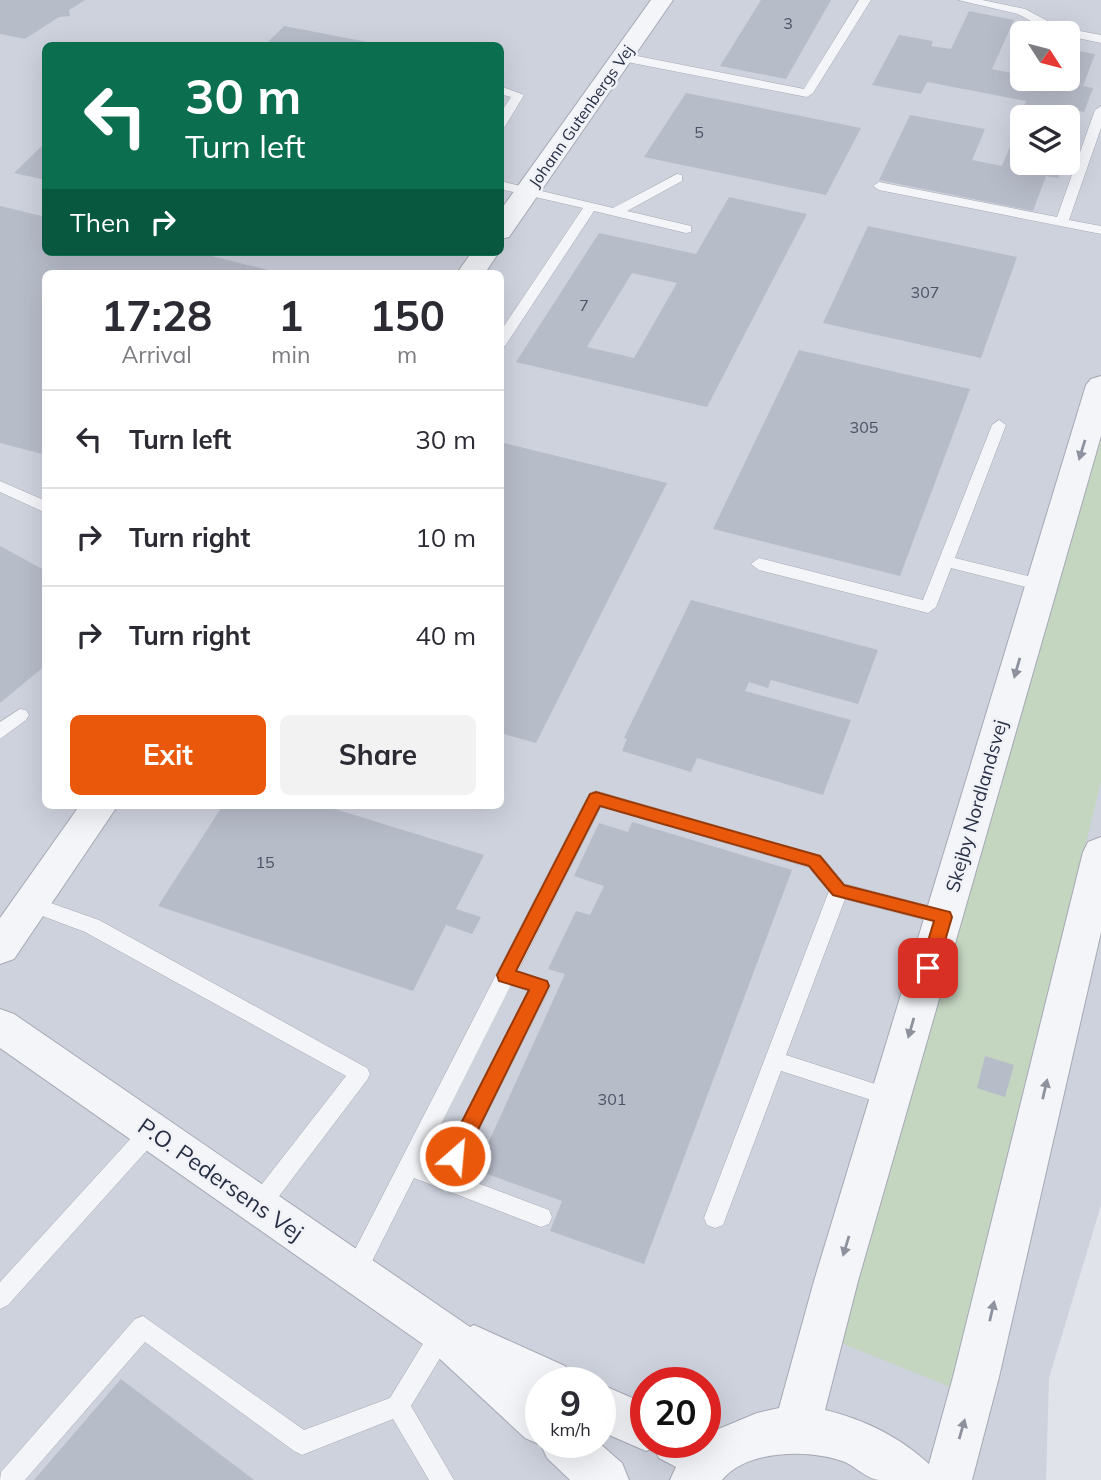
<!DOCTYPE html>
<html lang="en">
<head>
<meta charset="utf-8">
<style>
  :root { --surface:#fff; --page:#f2f2f3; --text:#2b2b33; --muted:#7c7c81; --line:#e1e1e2; --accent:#ea580c }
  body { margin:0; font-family:Mulish,sans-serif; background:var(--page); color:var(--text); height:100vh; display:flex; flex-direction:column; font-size:26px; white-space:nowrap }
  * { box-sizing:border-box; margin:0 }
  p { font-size:23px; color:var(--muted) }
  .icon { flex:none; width:38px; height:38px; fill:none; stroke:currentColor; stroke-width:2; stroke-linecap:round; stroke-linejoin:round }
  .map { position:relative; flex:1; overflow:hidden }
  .drawer { position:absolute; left:42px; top:270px; width:462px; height:539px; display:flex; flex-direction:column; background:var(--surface); border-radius:10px; box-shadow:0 7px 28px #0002 }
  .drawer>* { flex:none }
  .guide { position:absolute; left:42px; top:42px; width:462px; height:214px; border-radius:10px; box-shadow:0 7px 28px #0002; background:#0b6e4f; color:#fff; overflow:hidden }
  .needle { width:46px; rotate:126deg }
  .tools { position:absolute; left:1010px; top:21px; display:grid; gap:14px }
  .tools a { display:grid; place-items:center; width:70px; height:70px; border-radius:10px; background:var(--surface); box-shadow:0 7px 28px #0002; font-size:35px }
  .speed { position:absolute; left:525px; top:1367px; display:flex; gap:14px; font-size:35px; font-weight:700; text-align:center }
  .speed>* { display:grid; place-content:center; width:91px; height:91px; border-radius:50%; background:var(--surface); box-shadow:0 7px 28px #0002; line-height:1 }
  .speed small { font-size:18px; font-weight:400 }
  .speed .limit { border:10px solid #d22; background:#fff; color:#111 }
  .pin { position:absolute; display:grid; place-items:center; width:60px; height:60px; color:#fff; margin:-30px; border-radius:14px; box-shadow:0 4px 10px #0006 }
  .me { position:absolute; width:77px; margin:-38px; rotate:27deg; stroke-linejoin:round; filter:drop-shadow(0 0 5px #0008) }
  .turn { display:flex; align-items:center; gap:24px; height:147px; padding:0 28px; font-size:32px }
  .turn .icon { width:91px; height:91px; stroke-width:2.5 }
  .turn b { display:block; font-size:49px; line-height:60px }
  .then { display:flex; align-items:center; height:66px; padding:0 28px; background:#0003; gap:14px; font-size:26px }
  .eta { display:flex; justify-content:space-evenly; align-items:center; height:119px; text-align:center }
  .eta b { font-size:42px; font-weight:700; line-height:49px }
  .button { display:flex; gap:14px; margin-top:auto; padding:14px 28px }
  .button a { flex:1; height:80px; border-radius:10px; background:var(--accent); color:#fff; font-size:28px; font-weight:700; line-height:80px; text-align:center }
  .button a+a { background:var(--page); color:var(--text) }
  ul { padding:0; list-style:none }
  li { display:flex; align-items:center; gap:21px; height:98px; padding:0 28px; border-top:2px solid var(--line) }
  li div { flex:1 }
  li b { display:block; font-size:26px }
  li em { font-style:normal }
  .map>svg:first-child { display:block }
</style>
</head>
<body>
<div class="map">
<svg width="1101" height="1480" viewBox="0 0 1101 1480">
  <rect width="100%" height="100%" fill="#e0e3ea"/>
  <path fill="#ced2dd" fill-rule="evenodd" d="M0,0H1101V1205L1049,1378L1046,1480H0ZM1022,33H1068V79H1022ZM46,46H500V252H46ZM1022,117H1068V163H1022ZM46,273H500V805H46ZM541,1382H600V1442H541ZM646,1382H705V1442H646Z"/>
  <path fill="#c4d5c0" d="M1101,424V781L953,1388L836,1341Z"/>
  <g fill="#b7bcc9" fill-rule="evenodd">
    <path d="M0,0H85L69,10L70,16L59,17L25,39L0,34Z"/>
    <path d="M761,0H831L786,79L720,66Z"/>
    <path d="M969,11L1014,20L992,69L1022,75V79H1068V49L1095,54L1083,86L1093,88L1084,112L1073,110L1068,126V117L1021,114L1026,101L927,82L921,94L872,85L899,35L933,41L931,46L951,49Z"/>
    <path d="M284,26L378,44V46H264Z"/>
    <path d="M686,93L861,128L826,195L644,157Z"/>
    <path d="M910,115L985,129L972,160L1002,166L1015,134L1022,136V163H1051L1062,167L1058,178L1046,176L1033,211L879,180Z"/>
    <path d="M46,142V180L14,173Z"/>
    <path d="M729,197L807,214L707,407L516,362L599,233L696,254ZM632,273L677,283L634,358L587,347Z"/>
    <path d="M0,206L46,217V252H195L280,273H46V455L0,443Z"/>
    <path d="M868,226L1017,257L981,358L823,323Z"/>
    <path d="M799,350L970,389L900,576L713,529Z"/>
    <path d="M500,442L667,483L536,743L500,733Z"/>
    <path d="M0,546L46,571V665L0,703Z"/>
    <path d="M691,600L878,650L858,704L771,680L768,688L749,682L745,691L851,720L823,795L697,758L691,772L622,751L627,739L624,738Z"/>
    <path d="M223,805H322L484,855L456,909L481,917L472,934L446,925L413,991L158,906Z"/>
    <path d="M632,822L792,870L644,1264L550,1231L562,1201L476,1170L565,974L548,969L576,911L590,915L604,886L574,876L599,823L628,832Z"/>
    <path d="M985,1056L1014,1065L1005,1097L977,1088Z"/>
    <path d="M121,1379L254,1480H34Z"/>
  </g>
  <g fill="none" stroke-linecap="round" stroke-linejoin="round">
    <defs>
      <g id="service">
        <path d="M859,0H871L813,93L807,97L622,61L616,57L622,53L804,89Z"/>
        <path d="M958,0H982L1025,9L1059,27L1101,35V43L1068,36V33L1051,32L1018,14Z"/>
        <path d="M500,86L524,95L504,128L500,129V114L511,97L500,94Z"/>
        <path d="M1101,106V128L1069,220L1101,226V234L879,190L873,186L879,182L1057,217L1095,110Z"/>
        <path d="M677,174L682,175V181L627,211L691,226V232L686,233L594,211L505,346L500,347V332L583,208L500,189V181L613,208Z"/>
        <path d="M999,420L1006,425L955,558L1048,581L1050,585L1048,589L1042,591L951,568L936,607L928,613L759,570L751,564L759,558L923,600L992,425Z"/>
        <path d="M0,481L46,501V513L0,492Z"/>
        <path d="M20,709L26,710L29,715L26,720L0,739V722Z"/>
        <path d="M596,791L821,856L845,884L951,912L953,917L951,922L944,925L845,899L786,1055L897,1091L900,1097L897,1103L890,1106L781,1071L723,1225L715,1228L707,1225L704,1218L829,891L808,867L601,806L518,971L547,981L550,987L456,1175L549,1210L552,1217L549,1224L541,1227L414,1178L363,1279L355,1282L347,1279L344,1272L347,1265L587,798L590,793ZM511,985L528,991L438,1168L422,1162Z"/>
        <path d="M31,896L99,920L367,1068L370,1074L367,1080L267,1212L259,1215L251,1212L248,1205L251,1198L346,1076L85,932L24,909L22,904L24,899Z"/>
        <path d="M151,1122L158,1124L161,1131L158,1138L8,1305L0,1309V1282L144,1124Z"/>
        <path d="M143,1316L304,1430L390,1398L435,1324L443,1321L451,1324L454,1332L451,1340L411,1406L454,1480H429L393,1419L302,1455L294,1451L145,1342L25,1480H0L1,1472L135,1319Z"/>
      </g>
      <g id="minor">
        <path d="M651,0H673L509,237L500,239V211Z"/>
        <path d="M472,252H499L485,273H457Z"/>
        <path d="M1101,376V436L858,1281L825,1410C863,1419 900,1437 929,1464L953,1377L1083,852L1088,842L1101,837V932L999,1377L972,1480C941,1480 909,1480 879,1480C867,1479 856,1467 845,1462C811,1449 747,1449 722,1480H670L676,1467L659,1458L654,1448L646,1451L600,1431V1384L646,1404V1442H705V1432L709,1433L757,1413L779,1408L814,1281L1086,385L1091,379Z"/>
        <path d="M80,805H118L14,959L0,964V918Z"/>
        <path d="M0,1009L14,1014L470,1327L474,1325L565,1366L572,1382H541V1442H598L622,1463L629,1480H570L547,1458L541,1445L525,1438L427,1347L0,1048Z"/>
      </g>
    </defs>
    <use href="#service" stroke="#a5a9b5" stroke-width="1"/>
    <use href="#minor" stroke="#a5a9b5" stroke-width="2"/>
    <use href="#service" fill="#f3f5f8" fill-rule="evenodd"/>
    <use href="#minor" fill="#f3f5f8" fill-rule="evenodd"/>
  </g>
  <defs><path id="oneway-solid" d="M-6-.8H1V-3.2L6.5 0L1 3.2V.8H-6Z" transform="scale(1.75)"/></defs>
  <g fill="#8d929e">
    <use href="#oneway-solid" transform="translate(1082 450) rotate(107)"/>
    <use href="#oneway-solid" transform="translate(1017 668) rotate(106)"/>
    <use href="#oneway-solid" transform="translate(911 1028) rotate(106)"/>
    <use href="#oneway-solid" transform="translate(1045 1089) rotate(-77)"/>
    <use href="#oneway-solid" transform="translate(846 1246) rotate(107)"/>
    <use href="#oneway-solid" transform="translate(992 1311) rotate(-77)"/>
    <use href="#oneway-solid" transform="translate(962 1429) rotate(-74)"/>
  </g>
  <path fill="#ea580c" stroke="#983908" stroke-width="2" d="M596,792L820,856L844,885L950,912L952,917L937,968L935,973L928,975L922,973L920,968L934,921L833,895L809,866L600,806L516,971L547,981L549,986L462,1162L455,1164L448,1162L445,1156L448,1149L529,990L499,981L497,975L590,794Z"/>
  <g text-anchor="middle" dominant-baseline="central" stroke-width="5" stroke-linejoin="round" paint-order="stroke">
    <g font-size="16" fill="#4b5265">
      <text x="788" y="23">3</text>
      <text x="699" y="132">5</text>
      <text x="925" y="292">307</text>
      <text x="584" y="305">7</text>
      <text x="864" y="427">305</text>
      <text x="265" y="862">15</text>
      <text x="612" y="1099">301</text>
    </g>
    <g font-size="16" fill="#272f44" stroke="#f0f2f8">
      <text transform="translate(581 116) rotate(-55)">Johann Gutenbergs Vej</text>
    </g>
    <g font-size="19" fill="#272f44" stroke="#f0f2f8">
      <text transform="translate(976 806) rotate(-74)">Skejby Nordlandsvej</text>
    </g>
    <g font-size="23" fill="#272f44" stroke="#f0f2f8">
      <text transform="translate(221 1179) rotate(35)">P.O. Pedersens Vej</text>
    </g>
  </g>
</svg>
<div class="tools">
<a><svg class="needle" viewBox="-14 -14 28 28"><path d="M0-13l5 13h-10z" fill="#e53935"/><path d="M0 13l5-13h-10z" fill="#7c7c81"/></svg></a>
<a><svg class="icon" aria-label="layers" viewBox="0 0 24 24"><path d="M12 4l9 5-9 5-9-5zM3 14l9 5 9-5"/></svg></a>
</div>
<div class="speed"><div>9<small>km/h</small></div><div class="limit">20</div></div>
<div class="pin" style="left:928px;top:968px;background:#d93025"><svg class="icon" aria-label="arrive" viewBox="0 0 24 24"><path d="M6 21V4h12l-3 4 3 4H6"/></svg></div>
<svg class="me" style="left:455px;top:1156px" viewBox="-20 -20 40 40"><circle r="17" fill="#ea580c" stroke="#fff" stroke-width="3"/><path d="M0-11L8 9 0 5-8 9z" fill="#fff"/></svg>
<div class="guide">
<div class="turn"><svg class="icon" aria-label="left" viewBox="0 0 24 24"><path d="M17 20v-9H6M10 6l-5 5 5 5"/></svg><div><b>30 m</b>Turn left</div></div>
<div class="then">Then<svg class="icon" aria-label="right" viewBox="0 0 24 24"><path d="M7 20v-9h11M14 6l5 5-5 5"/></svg></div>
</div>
<section class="drawer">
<div class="eta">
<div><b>17:28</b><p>Arrival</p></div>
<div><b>1</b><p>min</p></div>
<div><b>150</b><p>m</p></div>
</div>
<ul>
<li><svg class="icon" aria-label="left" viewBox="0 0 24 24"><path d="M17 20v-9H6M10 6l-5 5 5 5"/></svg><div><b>Turn left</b></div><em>30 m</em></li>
<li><svg class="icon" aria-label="right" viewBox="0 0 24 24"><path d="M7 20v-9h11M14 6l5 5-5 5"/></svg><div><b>Turn right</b></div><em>10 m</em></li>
<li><svg class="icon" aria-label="right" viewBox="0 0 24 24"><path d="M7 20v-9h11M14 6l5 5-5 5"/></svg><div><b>Turn right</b></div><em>40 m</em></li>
</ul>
<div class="button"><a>Exit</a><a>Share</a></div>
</section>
</div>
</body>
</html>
